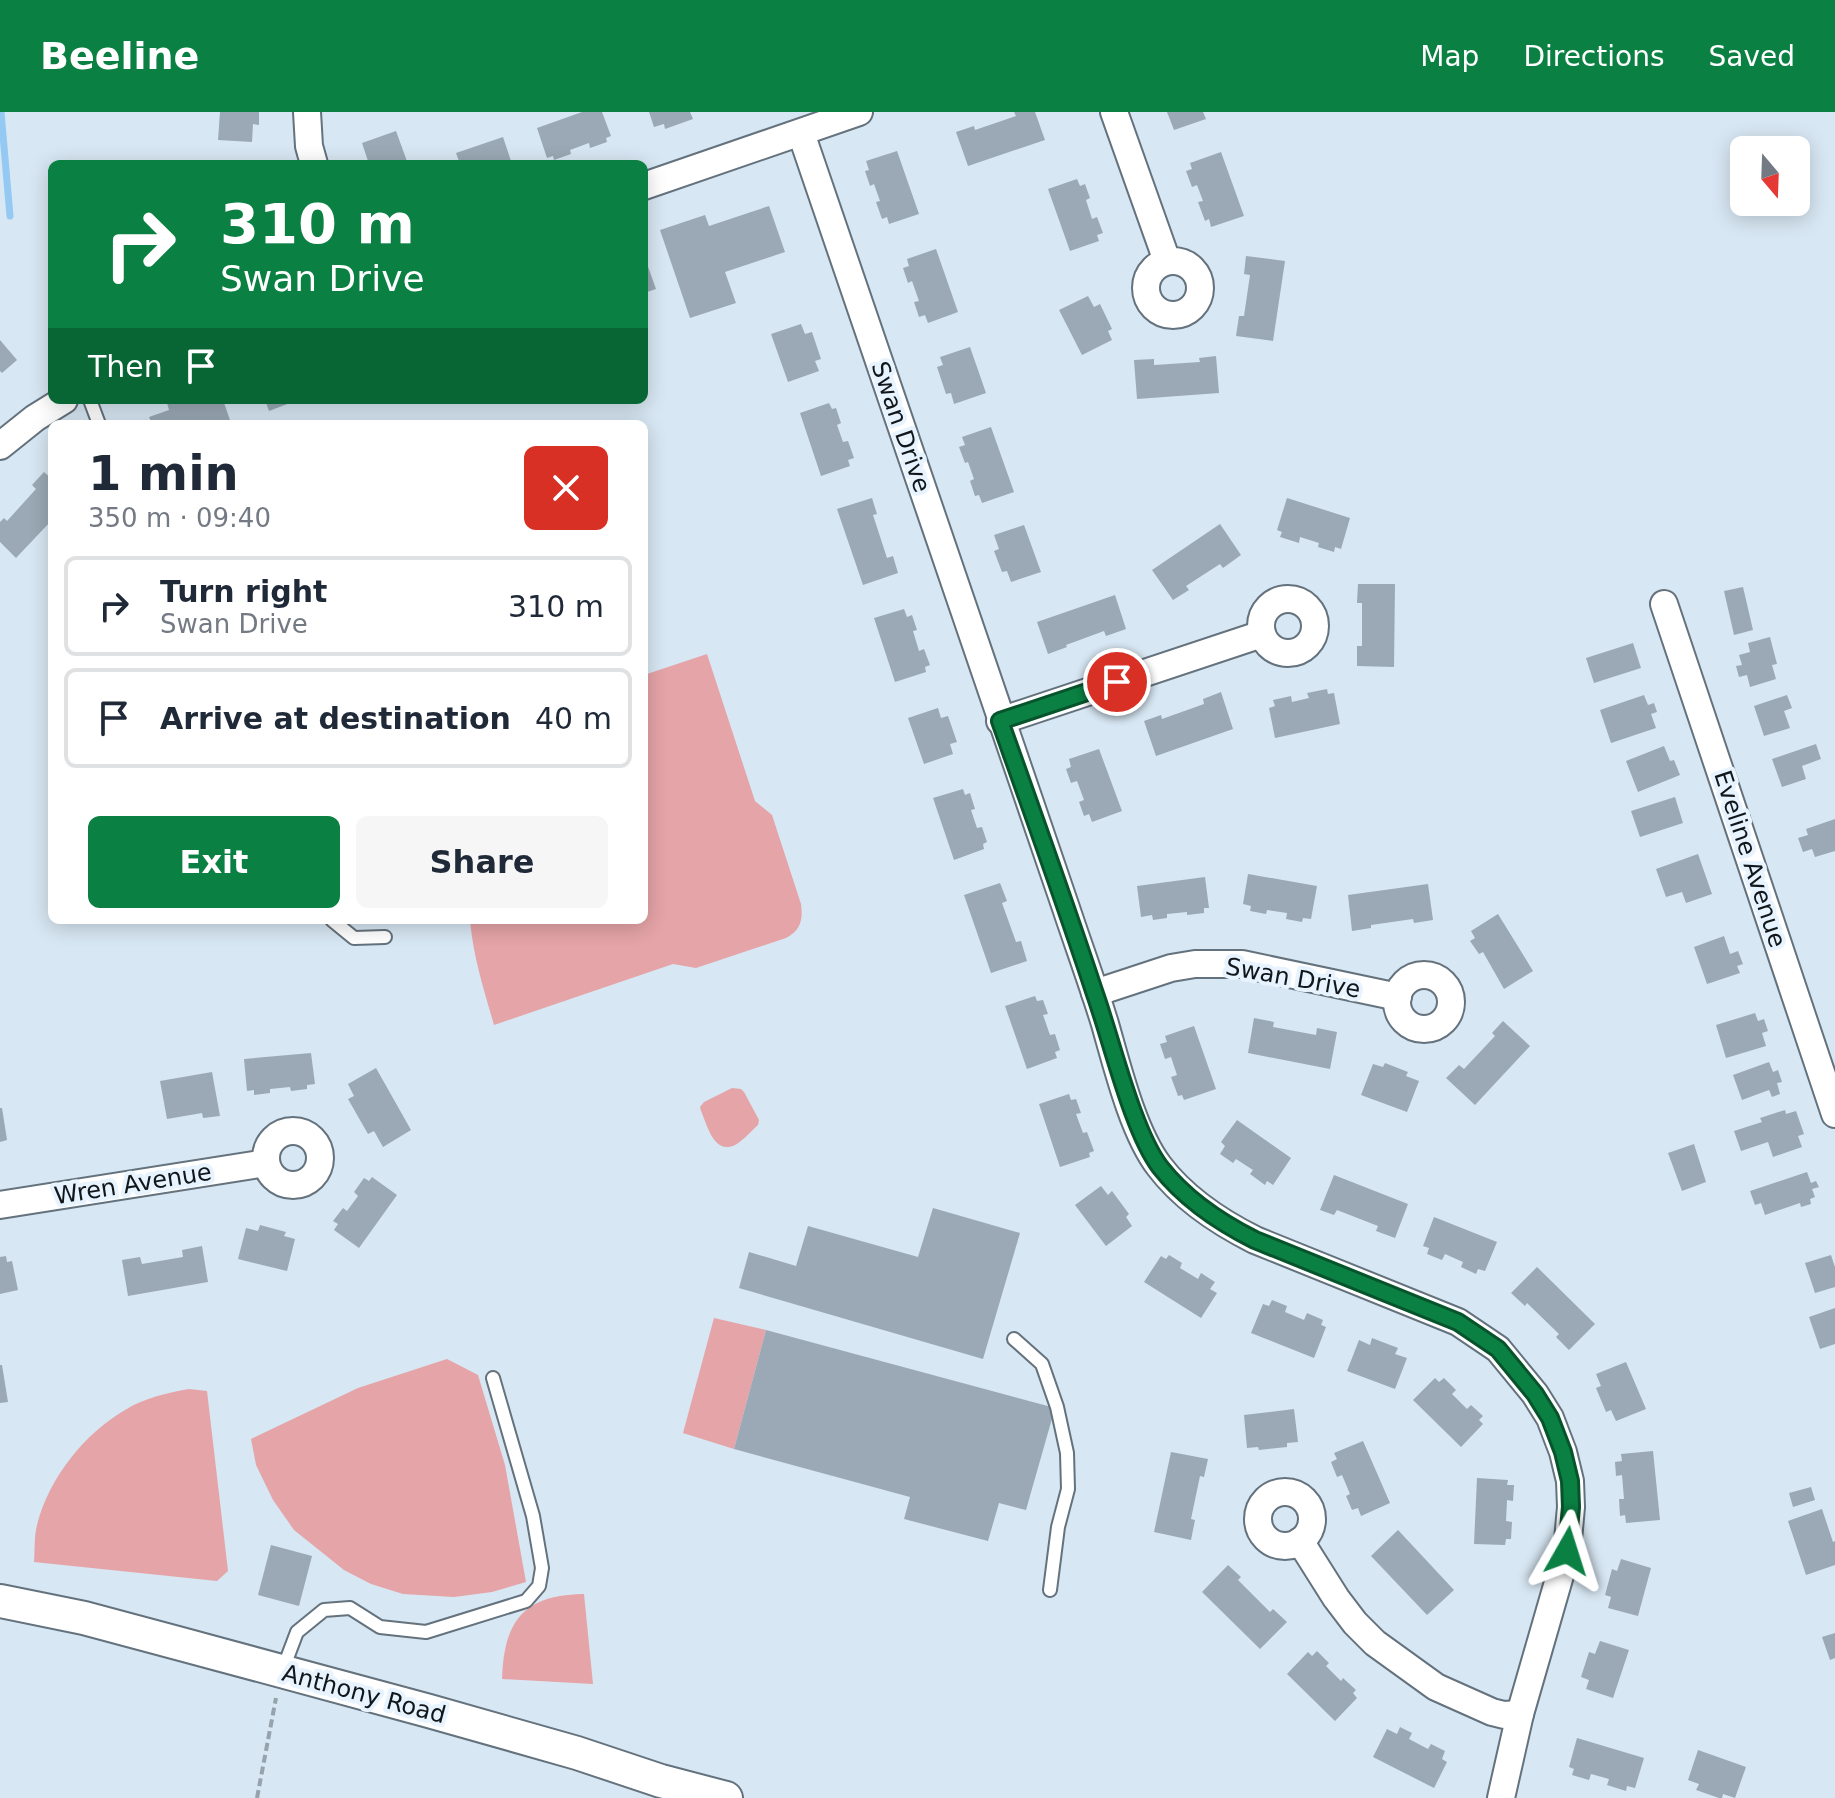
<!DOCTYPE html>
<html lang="en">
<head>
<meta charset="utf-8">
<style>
  :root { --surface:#fff; --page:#f6f6f7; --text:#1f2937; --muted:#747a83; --line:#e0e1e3; --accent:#0b8043 }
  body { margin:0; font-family:"DejaVu Sans",sans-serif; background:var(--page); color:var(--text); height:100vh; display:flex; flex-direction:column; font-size:30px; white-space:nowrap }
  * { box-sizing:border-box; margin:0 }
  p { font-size:26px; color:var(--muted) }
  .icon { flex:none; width:44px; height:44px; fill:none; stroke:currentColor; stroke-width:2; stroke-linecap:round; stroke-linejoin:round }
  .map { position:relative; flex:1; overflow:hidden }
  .side { position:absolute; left:48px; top:308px; width:600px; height:504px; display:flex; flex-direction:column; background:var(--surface); border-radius:12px; box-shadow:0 4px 20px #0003 }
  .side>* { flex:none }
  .banner { position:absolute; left:48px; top:48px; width:600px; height:244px; border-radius:12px; box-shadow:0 4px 20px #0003; background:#0b8043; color:#fff; overflow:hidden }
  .needle { width:52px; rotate:161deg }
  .tools { position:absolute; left:1730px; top:24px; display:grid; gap:16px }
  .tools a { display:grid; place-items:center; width:80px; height:80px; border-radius:12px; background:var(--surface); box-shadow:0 4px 20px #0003; font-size:40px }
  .pin { position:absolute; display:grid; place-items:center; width:68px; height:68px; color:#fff; margin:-34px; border:4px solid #fff; border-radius:50%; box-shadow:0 2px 8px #0007 }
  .me { position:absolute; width:88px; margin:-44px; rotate:6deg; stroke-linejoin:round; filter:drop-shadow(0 0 6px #0008) }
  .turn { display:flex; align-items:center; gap:28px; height:168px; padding:0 40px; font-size:36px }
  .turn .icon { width:104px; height:104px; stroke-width:2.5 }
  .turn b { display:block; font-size:56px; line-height:68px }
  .then { display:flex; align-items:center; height:76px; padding:0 40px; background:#0003; gap:16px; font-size:30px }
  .round { display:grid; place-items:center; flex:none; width:84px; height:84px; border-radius:12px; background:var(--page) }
  .head { display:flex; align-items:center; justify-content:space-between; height:136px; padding:0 40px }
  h1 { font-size:48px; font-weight:800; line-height:60px }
  .primary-button { display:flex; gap:16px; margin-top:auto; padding:16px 40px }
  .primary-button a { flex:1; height:92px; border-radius:12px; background:var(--accent); color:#fff; font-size:32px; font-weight:800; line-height:92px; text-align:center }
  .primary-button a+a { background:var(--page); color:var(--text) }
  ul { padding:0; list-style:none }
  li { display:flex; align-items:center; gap:24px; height:100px; margin:0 16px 12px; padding:0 24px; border:4px solid var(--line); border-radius:12px }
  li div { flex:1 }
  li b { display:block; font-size:30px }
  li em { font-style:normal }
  header { display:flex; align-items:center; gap:48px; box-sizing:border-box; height:112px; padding:0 40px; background:var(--accent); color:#fff }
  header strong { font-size:38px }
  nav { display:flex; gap:44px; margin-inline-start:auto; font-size:28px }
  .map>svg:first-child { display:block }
</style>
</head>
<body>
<header>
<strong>Beeline</strong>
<nav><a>Map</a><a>Directions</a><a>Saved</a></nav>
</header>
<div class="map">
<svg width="1835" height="1686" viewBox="0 0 1835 1686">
  <rect width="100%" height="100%" fill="#d7e7f3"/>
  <g fill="#e5a4a7">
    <path d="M707,542L755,689L772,703L801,792C803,808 801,818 786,826L696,856L673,852L494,913C484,878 473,844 470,808H644V563Z"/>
    <path d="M732,976L741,977L744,980L759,1008L758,1013C751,1019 741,1031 733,1034C713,1041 707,1012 701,999L700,995L704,990Z"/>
    <path d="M714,1206L766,1218L734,1337L683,1321Z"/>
    <path d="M447,1247L478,1263L505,1353L526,1470L492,1480L454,1485L403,1482L371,1472L344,1458L294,1418L273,1388L256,1353L251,1327L358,1276Z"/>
    <path d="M189,1277L207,1279L228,1459L217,1469L34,1450C35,1438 34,1425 37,1413C49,1366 84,1322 125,1298C144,1286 167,1281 189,1277Z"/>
    <path d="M584,1482L593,1572L502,1567C504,1509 523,1483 584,1482Z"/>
  </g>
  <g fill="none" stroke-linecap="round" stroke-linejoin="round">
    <path stroke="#94c9f4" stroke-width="7" d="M1,0L10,104"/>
  </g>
  <g fill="#9aa9b5">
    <path d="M220,0H259V13L253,12L252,30L218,28Z"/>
    <path d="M582,0H602L611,24L606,26L607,30L590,36L589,31L570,38L571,42L554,48L553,44L547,46L537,16Z"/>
    <path d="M649,0H690L693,7L665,17L664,12L654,15Z"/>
    <path d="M1014,0H1035L1045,28L968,54L956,20L974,14L975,18L1016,4Z"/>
    <path d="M1167,0H1203L1206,7L1174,18Z"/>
    <path d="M396,19L408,52H374L372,48L368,49L362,31Z"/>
    <path d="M503,25L512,52H460L456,41Z"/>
    <path d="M897,39L919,102L889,112L887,105L882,107L876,90L880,89L874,72L870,74L865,59L869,58L866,49Z"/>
    <path d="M1221,40L1244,104L1211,115L1209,107L1205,109L1198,90L1203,89L1197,73L1192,75L1186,59L1192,57L1190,51Z"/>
    <path d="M1077,67L1080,74L1085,72L1090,86L1086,88L1092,107L1097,105L1103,121L1097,123L1099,129L1070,139L1048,77Z"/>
    <path d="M769,94L785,140L725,160L736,191L690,206L660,118L705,103L709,114Z"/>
    <path d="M936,137L958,200L928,211L925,203L919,205L914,190L919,189L912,169L908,171L903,156L909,154L907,147Z"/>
    <path d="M1246,144L1285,149L1273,229L1236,224L1239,204H1244L1250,163L1244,162Z"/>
    <path d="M646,149L656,177L644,181V150Z"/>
    <path d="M1088,184L1094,195L1100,192L1112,217L1108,219L1112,228L1082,243L1059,198Z"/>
    <path d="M801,212L805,222L812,220L821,247L815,249L819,259L788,270L771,222Z"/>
    <path d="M0,228L17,248L2,261L0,259Z"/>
    <path d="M970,235L986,281L954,292L951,281L946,282L937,255L943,253L940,245Z"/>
    <path d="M1216,244L1219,281L1137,287L1134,248L1154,247V253L1200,250L1199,246Z"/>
    <path d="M176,288H223L231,311L152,312L149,305L169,298L167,291Z"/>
    <path d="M265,288H298L269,299Z"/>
    <path d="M829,291L832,297L836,296L841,311L837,313L843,330L848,329L854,346L848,348L850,354L821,364L800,301Z"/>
    <path d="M991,315L1014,380L982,391L979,383L975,384L970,369L974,367L968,350L965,351L959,335L965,333L962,325Z"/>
    <path d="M44,360L52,367V408L16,446L0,430V410L4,406L7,409L36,377L32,373Z"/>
    <path d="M872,386L877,402L873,403L887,446L893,444L898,461L863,473L837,397Z"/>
    <path d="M1287,386L1350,406L1341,437L1335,435L1334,440L1318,435L1319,431L1300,425L1299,431L1280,425L1282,420L1277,418Z"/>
    <path d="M1220,412L1241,443L1223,456L1220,452L1186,474L1189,478L1173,488L1152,458Z"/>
    <path d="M1024,413L1041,460L1011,470L1007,459L1002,460L994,439L999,437L994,423Z"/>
    <path d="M1358,472H1395L1394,555L1357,554V534H1362V491H1357Z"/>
    <path d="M1743,475L1753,518L1734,523L1724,479Z"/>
    <path d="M1115,483L1126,517L1106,524L1104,519L1066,533L1067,535L1048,542L1037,510Z"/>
    <path d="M904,497L907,505L912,503L917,518L913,519L919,539L924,537L930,553L925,555L926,560L895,570L874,506Z"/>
    <path d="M1770,525L1777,552L1772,553L1776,567L1750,575L1747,563L1739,565L1736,554L1742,553L1739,543L1750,540L1748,531Z"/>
    <path d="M1633,531L1641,556L1594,571L1586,546Z"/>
    <path d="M1327,577L1328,582L1334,581L1340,612L1275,626L1269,596L1275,594L1273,588L1291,584L1292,590L1309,586L1307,581Z"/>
    <path d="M1221,580L1233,617L1156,644L1144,609L1161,603L1162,607L1204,592L1203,587Z"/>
    <path d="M1644,583L1648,593L1654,591L1657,600L1651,602L1656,616L1611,631L1600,598Z"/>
    <path d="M1787,583L1792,596L1784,599L1790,616L1764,624L1754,594Z"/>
    <path d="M938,596L941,606L948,604L957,630L950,632L953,642L924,652L908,606Z"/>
    <path d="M1816,632L1821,647L1802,654L1806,667L1782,675L1772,647Z"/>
    <path d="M1664,634L1670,649L1674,648L1680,663L1638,680L1626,649Z"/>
    <path d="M1099,637L1122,699L1092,710L1089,702L1084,704L1079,690L1084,688L1077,669L1071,671L1066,657L1071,655L1069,647Z"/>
    <path d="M963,677L965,683L970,681L975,697L971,698L977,716L982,715L987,730L983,732L984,737L954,748L933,686Z"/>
    <path d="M1675,685L1683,711L1640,725L1631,699Z"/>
    <path d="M1835,707V739L1815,745L1812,737L1803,740L1798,726L1808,723L1806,717Z"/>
    <path d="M1698,742L1712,782L1686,791L1682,780L1666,785L1656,757Z"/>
    <path d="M1248,762L1317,774L1311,807L1303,806L1302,810L1286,807L1287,801L1267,798L1266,802L1250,799L1251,794L1243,792Z"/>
    <path d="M1205,765L1209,796H1204V801L1187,803V800L1167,802V806L1153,808L1152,803L1141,805L1137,774Z"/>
    <path d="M1000,771L1007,789L1002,791L1016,830L1021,829L1027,849L991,861L964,783Z"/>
    <path d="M1428,772L1433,808L1414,811L1413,807L1371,813V816L1352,819L1348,783Z"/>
    <path d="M1498,802L1533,859L1504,877L1483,840L1479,842L1470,829L1475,826L1471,819Z"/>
    <path d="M1724,824L1730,842L1738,839L1743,852L1737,854L1740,861L1707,872L1694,835Z"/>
    <path d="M1035,884L1037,889L1043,888L1048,902L1043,903L1050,923L1055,922L1060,938L1055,940L1057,946L1027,957L1005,894Z"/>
    <path d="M1755,901L1758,909L1764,907L1768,919L1762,921L1766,934L1726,946L1716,913Z"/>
    <path d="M1254,906L1274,910L1273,915L1316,923L1317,916L1337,920L1330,957L1248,941Z"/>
    <path d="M1503,909L1530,934L1475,993L1446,966L1459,953L1464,957L1495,924L1492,921Z"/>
    <path d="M1194,914L1216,977L1184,988L1182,983L1178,984L1171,965L1177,963L1171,945L1165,947L1160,932L1167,930L1165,924Z"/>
    <path d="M311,941L315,972L307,973V977L291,979L290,975L270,977V981L254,983V978L247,979L244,947Z"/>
    <path d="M1769,950L1773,960L1778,958L1782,970L1777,971L1780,982L1772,985L1769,978L1742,988L1733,963Z"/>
    <path d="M1385,951L1408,960L1406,964L1419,969L1407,1000L1361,983L1373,952L1383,955Z"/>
    <path d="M376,956L411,1018L383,1035L374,1019L368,1022L348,987L354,984L348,972Z"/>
    <path d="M212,960L220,1004L203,1006L202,1001L167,1007L160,969Z"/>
    <path d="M1069,982L1071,988L1076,987L1081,1001L1076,1002L1083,1021L1087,1020L1094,1039L1089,1041L1090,1045L1060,1055L1039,992Z"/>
    <path d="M0,996H2L7,1028L0,1030Z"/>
    <path d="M1785,998L1786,1002L1796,999L1804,1022L1798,1024L1802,1035L1773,1045L1768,1030L1741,1039L1734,1019L1762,1010L1760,1006Z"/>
    <path d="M1237,1008L1291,1046L1273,1073L1267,1069L1265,1073L1250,1062L1253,1058L1236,1047L1233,1051L1220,1042L1225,1034L1221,1030Z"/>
    <path d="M1694,1032L1706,1070L1682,1079L1668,1041Z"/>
    <path d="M1807,1060L1811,1071L1816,1069L1819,1075L1812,1077L1815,1085L1810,1087L1811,1092L1801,1095L1800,1091L1765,1103L1761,1091L1755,1093L1750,1079Z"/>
    <path d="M1334,1063L1408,1092L1395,1126L1376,1119L1378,1114L1337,1098L1334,1103L1320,1098Z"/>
    <path d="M372,1065L397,1083L359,1136L334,1118L338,1112L333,1109L343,1096L347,1099L358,1084L354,1080L364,1066L369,1069Z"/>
    <path d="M1101,1074L1108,1083L1112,1079L1129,1102L1126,1105L1132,1114L1106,1134L1075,1093Z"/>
    <path d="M933,1096L1020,1121L983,1247L739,1176L749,1140L796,1154L808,1114L918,1145Z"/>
    <path d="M1434,1105L1497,1130L1485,1159L1478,1157L1476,1162L1461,1155L1463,1150L1445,1142L1442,1148L1427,1142L1429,1136L1423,1134Z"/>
    <path d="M260,1113L286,1120L284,1124L295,1127L287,1159L238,1147L246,1116L258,1119Z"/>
    <path d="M202,1134L208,1170L128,1184L122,1148L140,1145L142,1152L183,1145L182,1138Z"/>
    <path d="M1169,1143L1182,1151L1180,1156L1198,1167L1201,1161L1215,1170L1210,1177L1217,1181L1201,1206L1144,1170L1161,1144L1166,1147Z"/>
    <path d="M1831,1143L1835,1155V1175L1815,1181L1805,1151Z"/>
    <path d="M6,1144L7,1150L12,1149L18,1178L0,1182V1145Z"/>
    <path d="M1537,1155L1595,1212L1569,1238L1556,1225L1559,1222L1527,1191L1525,1194L1511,1181Z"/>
    <path d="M1272,1188L1287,1194L1285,1200L1304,1208L1307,1201L1323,1208L1321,1213L1326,1215L1314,1246L1251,1221L1263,1192L1269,1194Z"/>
    <path d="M1835,1196V1232L1820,1237L1809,1205Z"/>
    <path d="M766,1218L1055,1296L1026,1398L999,1391L988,1429L904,1407L910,1385L734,1337Z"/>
    <path d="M1372,1226L1398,1236L1395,1242L1407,1246L1395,1277L1347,1259L1359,1228L1370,1233Z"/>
    <path d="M1626,1250L1646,1297L1616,1309L1611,1298L1606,1300L1596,1276L1601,1274L1596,1262Z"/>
    <path d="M0,1253H2L8,1290L0,1291Z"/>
    <path d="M1435,1266L1439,1270L1444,1266L1456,1278L1452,1282L1467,1297L1471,1293L1483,1304L1479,1308L1483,1312L1461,1335L1413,1288Z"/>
    <path d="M1294,1297L1298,1330L1287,1331V1335L1259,1338L1258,1335L1247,1336L1244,1303Z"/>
    <path d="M1363,1329L1390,1391L1361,1404L1358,1396L1352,1398L1346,1384L1350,1382L1342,1363L1337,1365L1331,1350L1337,1347L1334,1341Z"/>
    <path d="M1653,1339L1660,1408L1626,1411L1625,1403L1620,1404L1619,1387H1624L1622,1363L1616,1364L1615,1350L1622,1349L1621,1342Z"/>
    <path d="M1171,1340L1208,1347L1204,1365L1200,1364L1191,1407L1195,1408L1191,1428L1154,1420Z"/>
    <path d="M1477,1366L1508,1368L1507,1373H1514L1513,1389L1507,1388L1506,1409L1512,1410L1511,1427H1506L1505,1433L1474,1432Z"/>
    <path d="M1811,1375L1815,1388L1793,1395L1789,1381Z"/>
    <path d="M1822,1397L1833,1430L1835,1429V1453L1806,1463L1788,1409Z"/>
    <path d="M1398,1418L1454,1478L1427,1503L1371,1444Z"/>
    <path d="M271,1433L312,1444L299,1494L258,1483Z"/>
    <path d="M1621,1447L1651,1456L1638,1504L1608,1496L1611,1485L1605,1483L1612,1457L1617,1459Z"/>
    <path d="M1228,1453L1241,1465L1238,1468L1270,1500L1273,1497L1287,1510L1260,1537L1202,1480Z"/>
    <path d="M1835,1521V1546L1830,1548L1822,1525Z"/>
    <path d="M1600,1529L1629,1538L1613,1586L1586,1577L1589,1568L1581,1565L1589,1540L1595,1542Z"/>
    <path d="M1317,1539L1329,1551L1326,1554L1341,1569L1343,1566L1356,1578L1353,1581L1357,1586L1335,1609L1287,1562L1308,1540L1312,1544Z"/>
    <path d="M1400,1615L1412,1621L1409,1627L1428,1637L1431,1632L1445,1639L1442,1647L1447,1650L1434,1676L1373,1645L1387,1617L1397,1622Z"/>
    <path d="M1577,1626L1644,1646L1635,1676L1627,1674L1626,1679L1607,1673L1609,1667L1591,1662L1589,1668L1572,1663L1574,1657L1569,1655Z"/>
    <path d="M1698,1638L1746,1655L1735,1686L1723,1682L1722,1686H1719L1696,1678L1699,1672L1688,1668Z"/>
  </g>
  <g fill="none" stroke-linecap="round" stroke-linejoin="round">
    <defs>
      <g id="service">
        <path d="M90,288L99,312"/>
        <path d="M332,808L354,826L385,825"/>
        <path d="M1014,1227L1042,1252L1057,1295L1067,1341L1068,1377L1058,1415L1050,1478"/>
        <path d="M283,1557L297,1520L324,1498L350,1496L380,1515L426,1520L526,1489L539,1474L542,1456L533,1404L493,1266"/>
      </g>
      <g id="minor">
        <path d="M307,0L309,34L314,52"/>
        <path d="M1114,0L1167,149"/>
        <path d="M801,21C889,279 976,538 1066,796C1079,835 1093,873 1105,912C1117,954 1133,1020 1159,1054C1184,1087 1219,1110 1255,1128L1458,1210L1498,1237L1535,1282L1550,1306L1563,1340L1570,1369L1571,1395L1567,1439L1520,1602L1501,1686"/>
        <path d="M644,74L859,0"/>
        <circle cx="1173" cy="176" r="27"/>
        <path d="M0,334L35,306L64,288"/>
        <circle cx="1288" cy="514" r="27"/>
        <path d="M1664,492L1835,1002"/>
        <path d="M1000,609L1262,522"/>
        <circle cx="1424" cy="890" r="27"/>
        <path d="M1095,881L1171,856L1195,852H1242L1398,885"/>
        <circle cx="293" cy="1046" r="27"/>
        <path d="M0,1093L266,1051"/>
        <circle cx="1285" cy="1407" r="27"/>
        <path d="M1300,1429L1336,1486L1355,1511L1375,1531L1436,1575L1492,1600L1504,1603L1520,1602"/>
      </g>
      <path id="tertiary" d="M0,1489L84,1506L181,1532L429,1599L577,1641L661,1669L726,1686"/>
    </defs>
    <use href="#service" stroke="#64727d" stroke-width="16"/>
    <use href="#minor" stroke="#64727d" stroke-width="30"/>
    <use href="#tertiary" stroke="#64727d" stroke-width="36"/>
    <path stroke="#96a2ac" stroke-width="4" stroke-dasharray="8 4" stroke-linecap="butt" d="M257,1686L276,1586"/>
    <use href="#service" stroke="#fff" stroke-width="12"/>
    <use href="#minor" stroke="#fff" stroke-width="26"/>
    <use href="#tertiary" stroke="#fff" stroke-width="32"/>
  </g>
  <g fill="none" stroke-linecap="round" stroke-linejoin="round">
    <defs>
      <path id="route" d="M1117,570L1000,609C1032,699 1064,788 1094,879C1108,919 1118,960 1133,1000C1140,1019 1148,1039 1160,1055C1185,1087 1219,1110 1255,1128L1458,1210L1498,1237L1535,1282L1550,1306L1563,1340L1570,1369L1571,1395L1567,1439"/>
    </defs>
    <use href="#route" stroke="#07532c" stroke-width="20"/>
    <use href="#route" stroke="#0b8043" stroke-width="14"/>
  </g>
  <g text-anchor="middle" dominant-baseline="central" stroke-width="8" stroke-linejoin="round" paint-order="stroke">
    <g font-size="24" fill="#11161a" stroke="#e7f3fe">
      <text transform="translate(901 315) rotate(71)">Swan Drive</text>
      <text transform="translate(1750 747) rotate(72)">Eveline Avenue</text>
      <text transform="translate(1293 866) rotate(10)">Swan Drive</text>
      <text transform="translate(133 1072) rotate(-9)">Wren Avenue</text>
      <text transform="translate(364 1582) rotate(15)">Anthony Road</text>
    </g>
  </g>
</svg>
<div class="tools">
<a><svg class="needle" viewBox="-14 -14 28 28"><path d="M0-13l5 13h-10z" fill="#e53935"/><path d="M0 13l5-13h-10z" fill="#747a83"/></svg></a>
</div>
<div class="pin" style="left:1117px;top:570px;background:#d93025"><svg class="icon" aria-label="arrive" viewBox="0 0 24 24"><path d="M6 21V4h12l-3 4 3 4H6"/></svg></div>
<svg class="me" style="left:1567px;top:1439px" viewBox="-20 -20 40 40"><path d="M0-17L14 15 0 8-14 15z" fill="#0b8043" stroke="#fff" stroke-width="4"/></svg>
<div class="banner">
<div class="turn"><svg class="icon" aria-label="right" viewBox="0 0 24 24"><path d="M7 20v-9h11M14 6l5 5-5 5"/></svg><div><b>310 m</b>Swan Drive</div></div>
<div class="then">Then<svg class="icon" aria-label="arrive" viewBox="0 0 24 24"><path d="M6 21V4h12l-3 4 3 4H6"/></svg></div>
</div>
<section class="side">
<div class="head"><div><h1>1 min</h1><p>350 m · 09:40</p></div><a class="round" style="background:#d93025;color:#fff"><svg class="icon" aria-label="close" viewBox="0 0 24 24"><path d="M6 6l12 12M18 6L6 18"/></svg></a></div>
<ul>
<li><svg class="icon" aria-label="right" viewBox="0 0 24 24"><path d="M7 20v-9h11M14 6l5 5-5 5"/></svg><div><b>Turn right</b><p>Swan Drive</p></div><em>310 m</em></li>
<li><svg class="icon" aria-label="arrive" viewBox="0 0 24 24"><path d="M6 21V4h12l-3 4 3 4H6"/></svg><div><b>Arrive at destination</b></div><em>40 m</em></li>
</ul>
<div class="primary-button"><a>Exit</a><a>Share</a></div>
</section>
</div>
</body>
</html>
